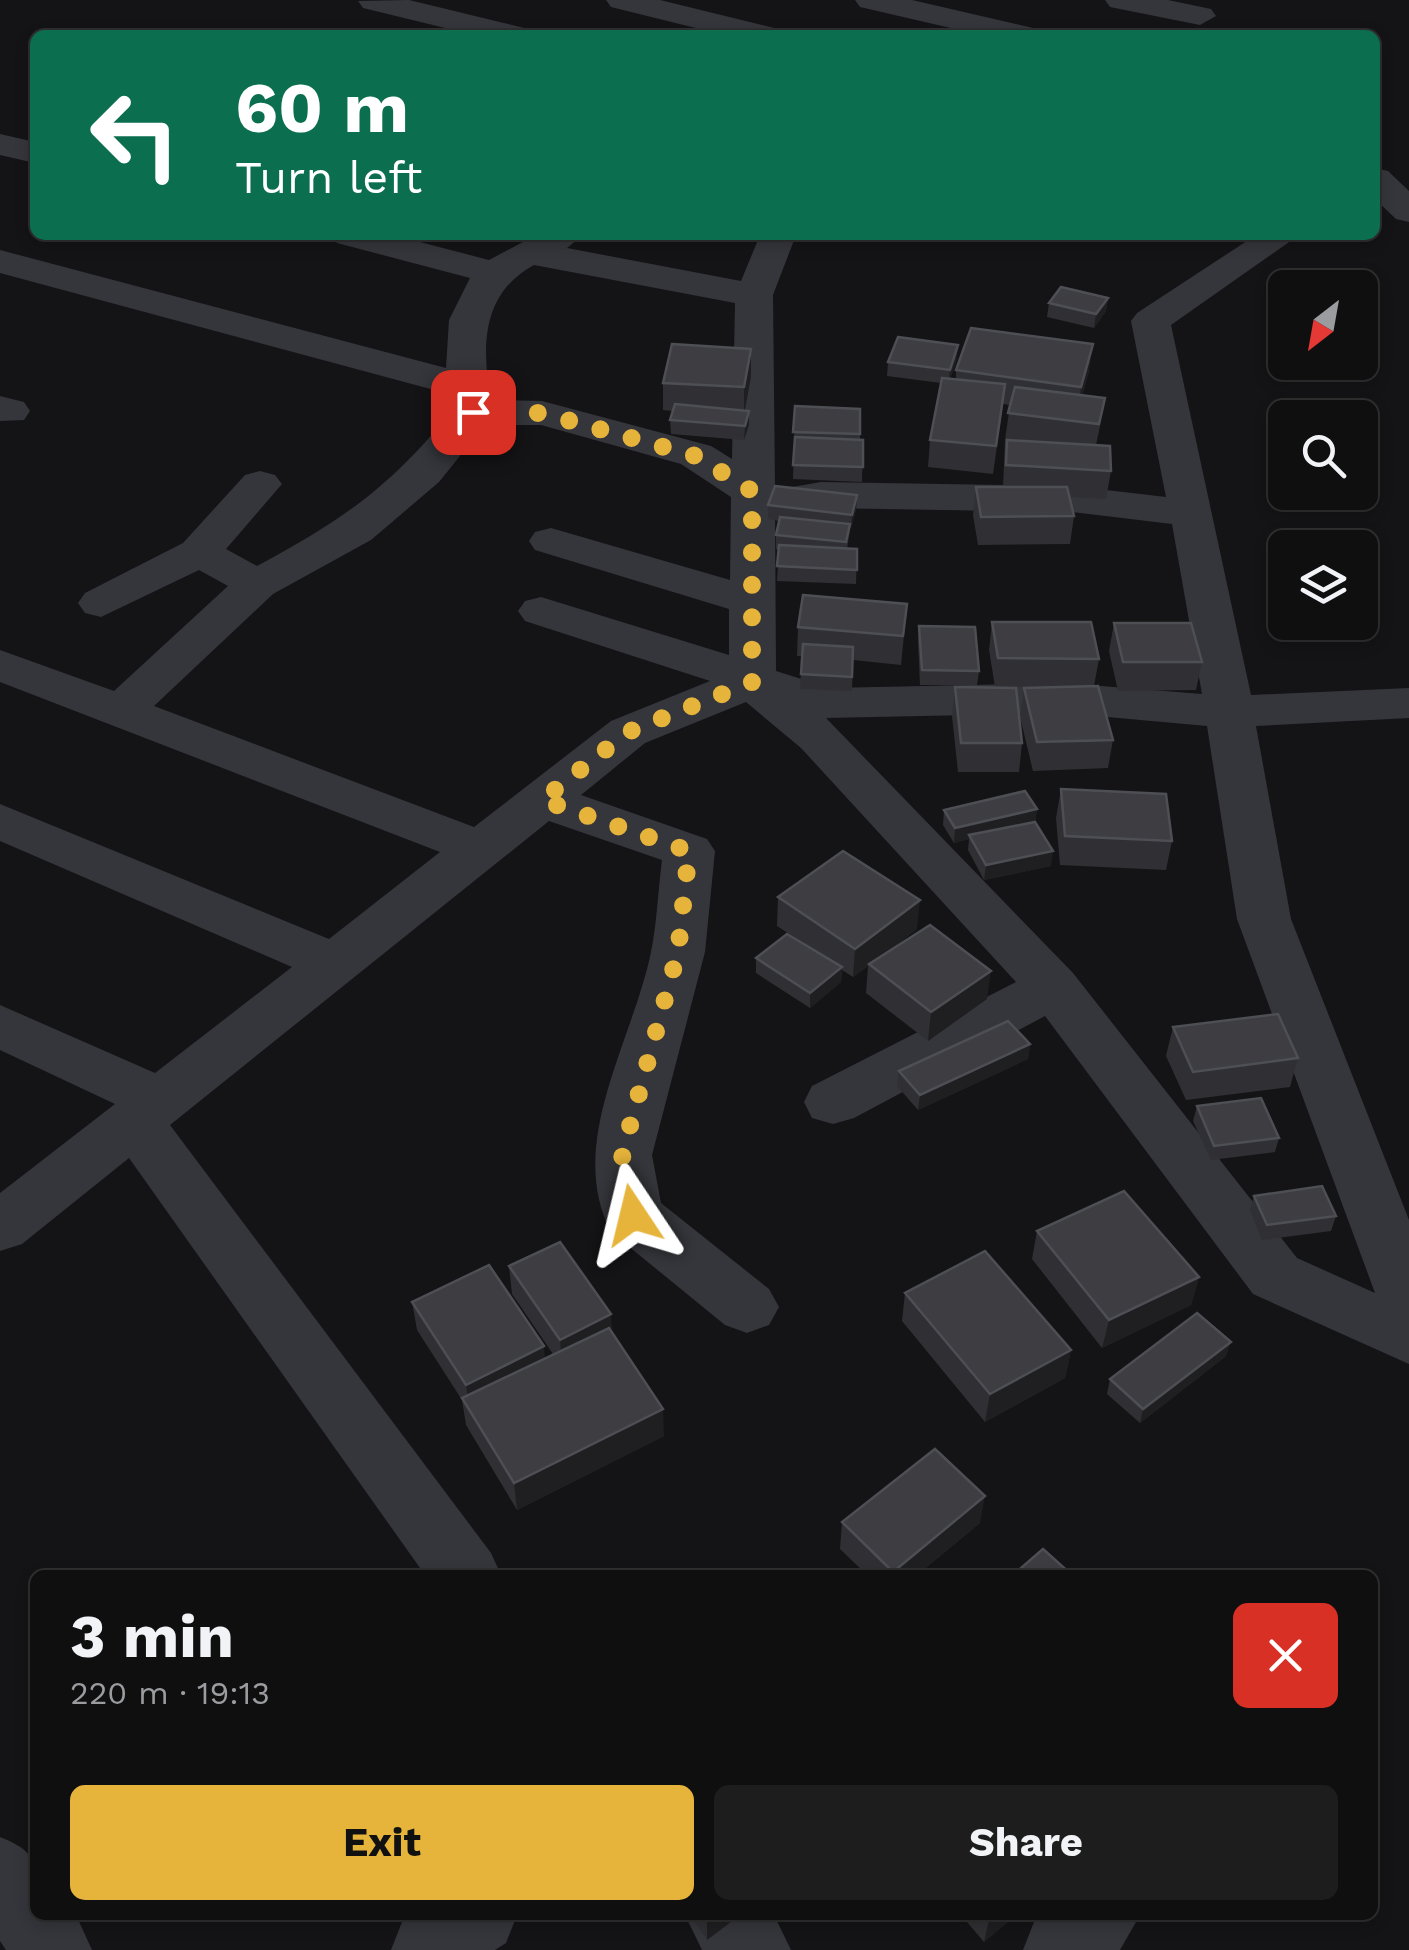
<!DOCTYPE html>
<html lang="en">
<head>
<meta charset="utf-8">
<style>
  :root { --surface:#0f0f10; --page:#1d1d1e; --text:#f1f3f6; --muted:#9b9c9f; --line:#2f2f30; --accent:#e7b43b }
  body { margin:0; font-family:"Work Sans",sans-serif; background:var(--page); color:var(--text); height:100vh; display:flex; flex-direction:column; font-size:38px; white-space:nowrap }
  * { box-sizing:border-box; margin:0 }
  p { font-size:32px; color:var(--muted) }
  .icon { flex:none; width:55px; height:55px; fill:none; stroke:currentColor; stroke-width:2; stroke-linecap:round; stroke-linejoin:round }
  .map { position:relative; flex:1; overflow:hidden }
  .sheet { position:absolute; left:30px; top:1570px; width:1348px; height:350px; display:flex; flex-direction:column; background:var(--surface); border-radius:15px; box-shadow:0 5px 15px #0003,0 0 0 2px var(--line) }
  .sheet>* { flex:none }
  .banner { position:absolute; left:30px; top:30px; width:1350px; height:210px; border-radius:15px; box-shadow:0 5px 15px #0003,0 0 0 2px var(--line); background:#0b6e4f; color:#fff; overflow:hidden }
  .needle { width:65px; rotate:211deg }
  .controls { position:absolute; left:1268px; top:270px; display:grid; gap:20px }
  .controls a { display:grid; place-items:center; width:110px; height:110px; border-radius:15px; background:var(--surface); box-shadow:0 5px 15px #0003,0 0 0 2px var(--line); font-size:50px }
  .pin { position:absolute; display:grid; place-items:center; width:85px; height:85px; color:#fff; margin:-42px; border-radius:20px; box-shadow:0 5px 15px #0006 }
  .me { position:absolute; width:110px; margin:-55px; rotate:350deg; stroke-linejoin:round; filter:drop-shadow(0 0 8px #0008) }
  .turn { display:flex; align-items:center; gap:35px; height:210px; padding:0 40px; font-size:45px }
  .turn .icon { width:130px; height:130px; stroke-width:2.5 }
  .turn b { display:block; font-size:70px; line-height:85px }
  .round { display:grid; place-items:center; flex:none; width:105px; height:105px; border-radius:15px; background:var(--page) }
  .head { display:flex; align-items:center; justify-content:space-between; height:170px; padding:0 40px }
  h1 { font-size:60px; font-weight:700; line-height:75px }
  .primary-button { display:flex; gap:20px; margin-top:auto; padding:20px 40px }
  .primary-button a { flex:1; height:115px; border-radius:15px; background:var(--accent); color:#111; font-size:40px; font-weight:700; line-height:115px; text-align:center }
  .primary-button a+a { background:var(--page); color:var(--text) }
  .map>svg:first-child { display:block }
</style>
</head>
<body>
<div class="map">
<svg width="1409" height="1950" viewBox="0 0 1409 1950">
  <rect width="100%" height="100%" fill="#141416"/>
  <g fill="none" stroke-linecap="round" stroke-linejoin="round">
    <g fill="#35363b" fill-rule="evenodd">
      <path d="M409,0L524,28L529,35H474L363,8L358,1Z"/>
      <path d="M606,0H660L774,28L779,35H724L611,7Z"/>
      <path d="M855,0H912L1033,28L1038,35H981L860,7Z"/>
      <path d="M1105,0H1168L1211,9L1216,16L1200,25L1110,7Z"/>
      <path d="M0,134L35,142V163L0,155Z"/>
      <path d="M1375,168L1388,171L1409,191V222L1396,219L1375,199Z"/>
      <path d="M332,235H393L489,260L536,235H583L567,248L741,281L760,235H796L773,295L775,490L821,482L1072,486L1166,497L1131,321L1137,313L1256,235H1299L1171,325L1251,695L1409,688V718L1256,726L1291,919L1409,1220V1364L1253,1294L1045,1016L854,1118L833,1124L812,1118L804,1102L812,1086L1016,982L801,748L746,702L645,743L581,795L707,839L715,851L705,952L652,1155L661,1203L769,1289L779,1307L769,1325L747,1333L725,1325L611,1232C565,1144 633,1041 651,952C657,922 658,891 662,860L549,821L170,1125L491,1553L501,1575H425L129,1158L22,1244L0,1251V1193L115,1104L0,1050V1005L155,1073L292,967L0,841V804L329,939L440,852L0,682V650L114,691L228,586L199,570L101,617L85,613L78,603L85,593L183,543L245,475L260,471L275,475L282,484L226,549L257,566C344,519 389,488 452,411L449,394L0,273V250L446,368L449,320L470,278L337,243ZM534,265L735,303L732,459L711,446L542,401L491,400C481,346 482,293 534,265ZM485,425H541L681,464L731,497L730,580L551,528L535,532L529,541L535,550L729,609V655L541,597L525,601L518,611L525,621L710,681L611,721L474,827L154,706L273,594L371,540L439,482ZM821,508L1072,512L1172,524L1202,694L1063,683L830,688L776,671L775,510ZM1063,713L1207,726L1237,919L1375,1293L1297,1258L1073,973L826,718Z"/>
      <path d="M0,396L24,402L30,411L24,420L0,421Z"/>
      <path d="M0,1837C46,1855 35,1871 35,1915H76L92,1950H6L0,1941Z"/>
      <path d="M412,1915H517L506,1943L495,1950H391L402,1922Z"/>
      <path d="M685,1915H774L791,1950H702Z"/>
      <path d="M1042,1915H1140L1120,1950H1023L1034,1922Z"/>
    </g>
  </g>
  <g fill="#303034">
    <path d="M1108,298L1106,311L1094,328L1047,317L1049,303Z"/>
    <path d="M751,349V376L745,411H749V425L744,440L671,434L670,420L673,411L663,410V383Z"/>
    <path d="M957,359L950,379H956V370L1089,371L1082,396L1100,426L1096,445L1111,471L1106,499L1070,497L1074,516L1070,544L978,545L973,515L976,487H1003L1005,440L1010,405L1003,404L993,474L928,467L930,440L941,383L887,376L888,362Z"/>
    <path d="M795,406L860,409V439L863,440L862,482L793,479Z"/>
    <path d="M857,495L856,510L850,529L847,549H857L856,584L777,581L779,550L776,549V535L779,521L768,519V505Z"/>
    <path d="M907,604L901,665L853,660L852,691L800,689L802,656H797L798,627Z"/>
    <path d="M992,622L1099,659L1094,686L1113,740L1108,768L1033,771L1020,717L1024,688L1050,687H995L989,650Z"/>
    <path d="M1114,623L1202,662L1196,690L1118,691L1109,651Z"/>
    <path d="M919,626L979,671L977,685H920L918,641Z"/>
    <path d="M955,687L1022,743L1019,772H958L952,716Z"/>
    <path d="M1061,789L1172,841L1166,870L1060,865L1056,818Z"/>
    <path d="M1037,809L1035,822L1051,866L984,880L968,850L969,839L954,843L943,825L944,810Z"/>
    <path d="M778,897L917,929L883,955L987,999L928,1041L866,993L868,966L853,977L842,970L841,982L810,1008L756,973V958L800,941L777,926Z"/>
    <path d="M1173,1027L1298,1058L1290,1087L1186,1100L1166,1056Z"/>
    <path d="M1030,1044L1028,1059L918,1110L897,1086L899,1071Z"/>
    <path d="M1197,1106L1279,1138L1275,1152L1211,1160L1193,1121Z"/>
    <path d="M1254,1196L1336,1216L1331,1231L1262,1240L1250,1210Z"/>
    <path d="M1037,1231L1199,1277L1191,1305L1102,1348L1032,1259Z"/>
    <path d="M509,1266L612,1333L664,1436L517,1510L466,1425L462,1400L417,1330L412,1302L545,1358L553,1354L512,1294Z"/>
    <path d="M905,1293L1071,1350L1065,1378L985,1422L902,1321Z"/>
    <path d="M1226,1356L1140,1423L1107,1394L1110,1379Z"/>
    <path d="M842,1522L980,1523L917,1575H867L840,1549Z"/>
    <path d="M690,1915H740L707,1940Z"/>
    <path d="M961,1915H1016L984,1942Z"/>
  </g>
  <g fill="#1f1f22">
    <path d="M1108,298L1106,311L1094,328L1096,314Z"/>
    <path d="M1093,344L1089,371L1077,414L1081,387Z"/>
    <path d="M958,345L957,359L948,384L950,370Z"/>
    <path d="M751,349V376L744,415V387Z"/>
    <path d="M749,411V425L744,440L745,426Z"/>
    <path d="M857,495L856,510L851,530L852,515Z"/>
    <path d="M1037,809L1035,824L969,835V839L954,843L955,828Z"/>
    <path d="M1053,851L1051,866L984,880L986,865Z"/>
    <path d="M920,900L917,929L853,977L855,949Z"/>
    <path d="M842,967L841,982L810,1008V993Z"/>
    <path d="M991,971L987,999L928,1041L931,1012Z"/>
    <path d="M1030,1044L1028,1059L918,1110L920,1095Z"/>
    <path d="M1199,1277L1191,1305L1102,1348L1109,1320Z"/>
    <path d="M611,1314L613,1341L562,1367L560,1340Z"/>
    <path d="M1231,1342L1226,1356L1140,1423L1143,1409Z"/>
    <path d="M544,1346L546,1373L470,1412L466,1385Z"/>
    <path d="M1071,1350L1065,1378L985,1422L990,1394Z"/>
    <path d="M663,1409L664,1436L517,1510L514,1483Z"/>
    <path d="M985,1496L980,1523L917,1575H893V1572Z"/>
    <path d="M710,1915H740L707,1940V1917Z"/>
    <path d="M995,1915H1016L984,1942L989,1920Z"/>
  </g>
  <g fill="#3d3d42" stroke="#4d4f54" stroke-width="2.5">
    <path d="M1061,287L1108,298L1096,314L1049,303Z"/>
    <path d="M971,328L1093,344L1081,387L956,370Z"/>
    <path d="M898,337L958,345L950,370L888,362Z"/>
    <path d="M672,344L751,349L744,387L663,383Z"/>
    <path d="M942,378L1005,384L996,446L930,440Z"/>
    <path d="M1015,387L1105,398L1099,424L1008,413Z"/>
    <path d="M675,404L749,411L745,426L670,420Z"/>
    <path d="M795,406L860,409V434L793,432Z"/>
    <path d="M795,437L863,440V467L793,465Z"/>
    <path d="M1007,440L1110,446L1111,471L1006,465Z"/>
    <path d="M775,486L857,495L852,515L768,505Z"/>
    <path d="M976,487H1067L1074,516L981,517Z"/>
    <path d="M780,517L850,524L846,542L776,535Z"/>
    <path d="M779,545L857,549V570L777,566Z"/>
    <path d="M803,595L907,604L903,636L798,627Z"/>
    <path d="M992,622H1091L1099,659L998,658Z"/>
    <path d="M1114,623H1191L1202,662H1123Z"/>
    <path d="M919,626L975,627L979,671L922,670Z"/>
    <path d="M803,644L853,647L852,677L801,674Z"/>
    <path d="M1098,686L1113,740L1037,742L1024,688Z"/>
    <path d="M955,687L1016,688L1022,743H961Z"/>
    <path d="M1061,789L1166,794L1172,841L1065,836Z"/>
    <path d="M1025,791L1037,809L955,828L944,810Z"/>
    <path d="M1035,822L1053,851L986,865L969,835Z"/>
    <path d="M843,851L920,900L855,949L778,897Z"/>
    <path d="M930,925L991,971L931,1012L869,964Z"/>
    <path d="M787,934L842,967L810,993L756,958Z"/>
    <path d="M1278,1014L1298,1058L1193,1072L1173,1027Z"/>
    <path d="M1008,1021L1030,1044L920,1095L899,1071Z"/>
    <path d="M1261,1098L1279,1138L1214,1146L1197,1106Z"/>
    <path d="M1322,1186L1336,1216L1267,1225L1254,1196Z"/>
    <path d="M1124,1191L1199,1277L1109,1320L1037,1231Z"/>
    <path d="M560,1242L611,1314L560,1340L509,1266Z"/>
    <path d="M985,1251L1071,1350L990,1394L905,1293Z"/>
    <path d="M489,1265L544,1346L466,1385L412,1302Z"/>
    <path d="M1197,1313L1231,1342L1143,1409L1110,1379Z"/>
    <path d="M609,1328L663,1409L514,1483L462,1398Z"/>
    <path d="M935,1449L985,1496L893,1572L842,1522Z"/>
    <path d="M1043,1549L1072,1575H1013Z"/>
  </g>
  <g fill="none" stroke-linecap="round" stroke-linejoin="round">
    <path stroke="#e7b43b" stroke-width="18" stroke-dasharray="0 32.4" d="M473,412L542,413L696,456L752,491V682L628,732L542,800L689,851L678,952L622,1155L633,1215"/>
  </g>
</svg>
<div class="controls">
<a><svg class="needle" viewBox="-14 -14 28 28"><path d="M0-13l5 13h-10z" fill="#e53935"/><path d="M0 13l5-13h-10z" fill="#9b9c9f"/></svg></a>
<a><svg class="icon" aria-label="search" viewBox="0 0 24 24"><circle cx="10" cy="10" r="6"/><path d="M15 15l6 6"/></svg></a>
<a><svg class="icon" aria-label="layers" viewBox="0 0 24 24"><path d="M12 4l9 5-9 5-9-5zM3 14l9 5 9-5"/></svg></a>
</div>
<div class="pin" style="left:473px;top:412px;background:#d93025"><svg class="icon" aria-label="arrive" viewBox="0 0 24 24"><path d="M6 21V4h12l-3 4 3 4H6"/></svg></div>
<svg class="me" style="left:633px;top:1215px" viewBox="-20 -20 40 40"><path d="M0-17L14 15 0 8-14 15z" fill="#e7b43b" stroke="#fff" stroke-width="4"/></svg>
<div class="banner">
<div class="turn"><svg class="icon" aria-label="left" viewBox="0 0 24 24"><path d="M17 20v-9H6M10 6l-5 5 5 5"/></svg><div><b>60 m</b>Turn left</div></div>
</div>
<section class="sheet">
<div class="head"><div><h1>3 min</h1><p>220 m · 19:13</p></div><a class="round" style="background:#d93025;color:#fff"><svg class="icon" aria-label="close" viewBox="0 0 24 24"><path d="M6 6l12 12M18 6L6 18"/></svg></a></div>
<div class="primary-button"><a>Exit</a><a>Share</a></div>
</section>
</div>
</body>
</html>
